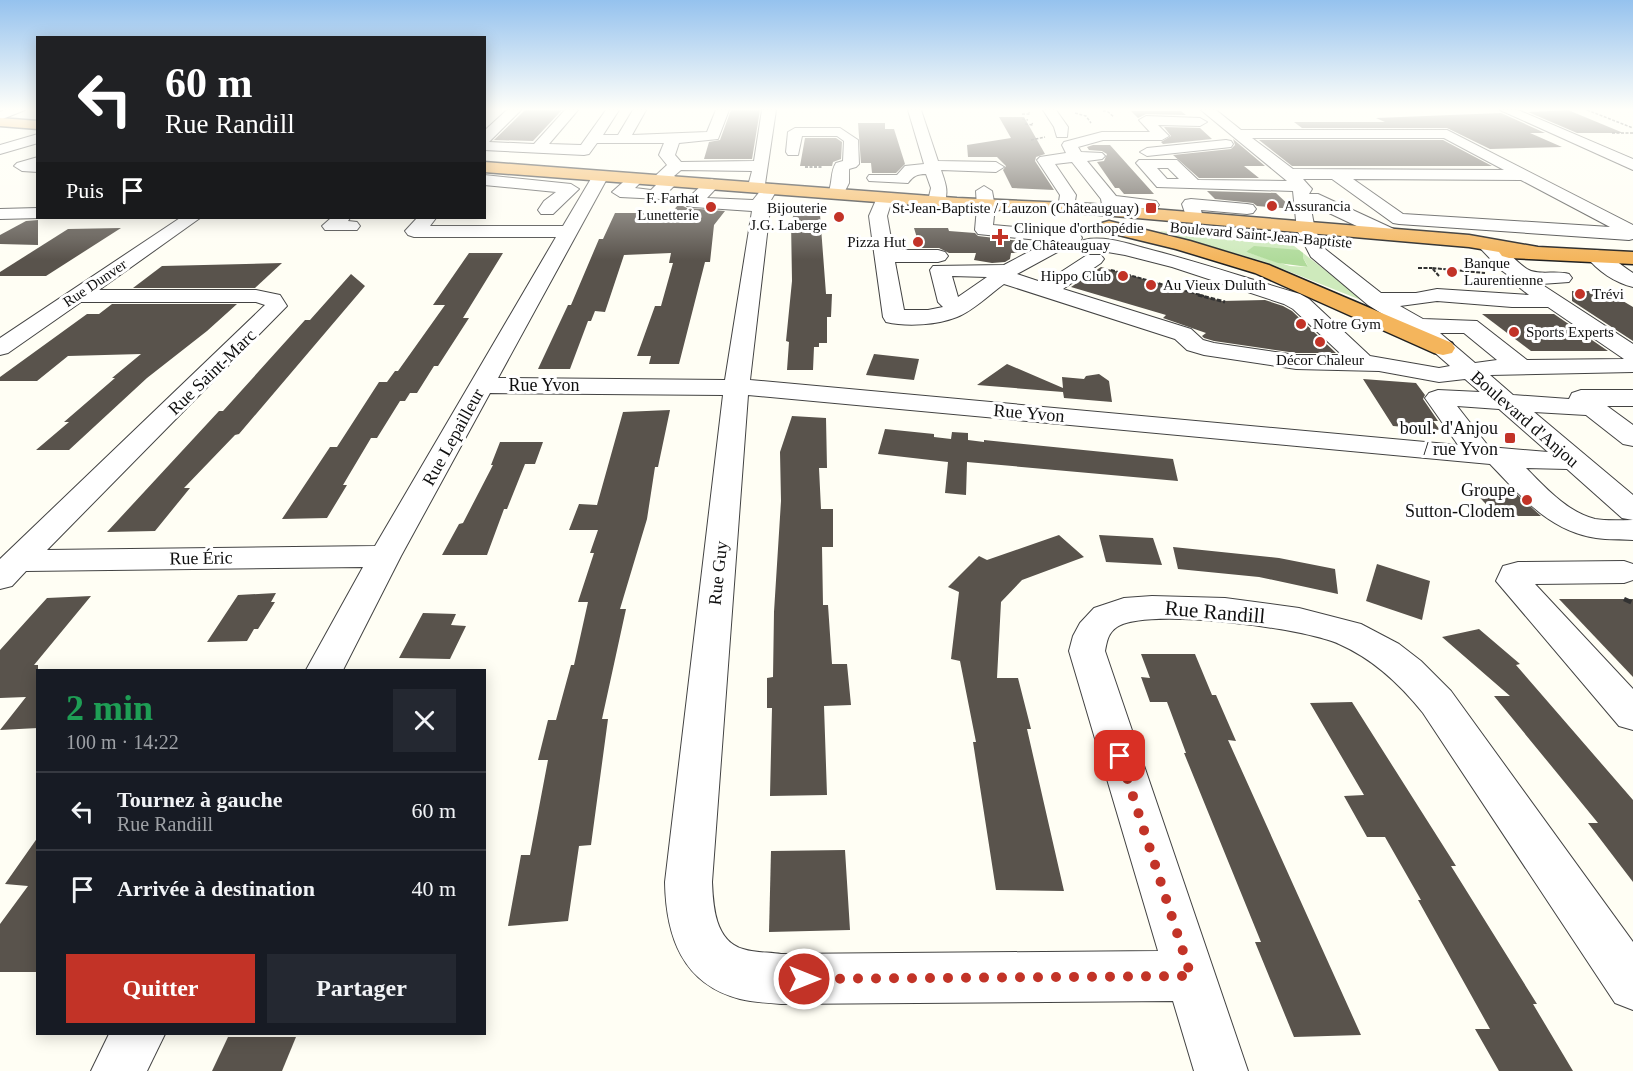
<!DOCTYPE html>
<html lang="fr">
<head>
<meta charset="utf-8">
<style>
  :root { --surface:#171b24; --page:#242831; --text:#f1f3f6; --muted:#9ea1a6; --line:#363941; --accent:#c23327 }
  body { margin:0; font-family:"Times New Roman",serif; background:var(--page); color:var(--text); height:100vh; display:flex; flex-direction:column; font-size:22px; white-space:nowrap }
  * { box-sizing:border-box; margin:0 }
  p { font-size:20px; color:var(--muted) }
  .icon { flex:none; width:33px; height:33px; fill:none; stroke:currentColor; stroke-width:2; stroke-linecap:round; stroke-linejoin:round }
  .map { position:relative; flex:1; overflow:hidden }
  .sheet { position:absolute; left:36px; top:669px; width:450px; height:366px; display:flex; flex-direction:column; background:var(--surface); border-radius:0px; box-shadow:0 3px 15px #0003 }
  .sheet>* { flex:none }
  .banner { position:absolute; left:36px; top:36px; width:450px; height:183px; border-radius:0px; box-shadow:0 3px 15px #0003; background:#202124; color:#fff; overflow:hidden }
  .pin { position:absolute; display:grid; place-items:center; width:51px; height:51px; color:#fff; margin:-26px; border-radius:12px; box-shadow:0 3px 9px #0006 }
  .me { position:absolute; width:66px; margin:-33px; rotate:90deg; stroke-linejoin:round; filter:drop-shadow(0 0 4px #0008) }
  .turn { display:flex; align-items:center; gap:21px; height:126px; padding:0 30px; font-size:27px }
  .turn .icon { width:78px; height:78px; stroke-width:2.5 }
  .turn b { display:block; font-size:42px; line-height:51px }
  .then { display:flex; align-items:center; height:57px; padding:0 30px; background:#0003; gap:12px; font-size:22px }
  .round { display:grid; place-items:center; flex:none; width:63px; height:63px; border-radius:0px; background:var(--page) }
  .head { display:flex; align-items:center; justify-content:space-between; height:102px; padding:0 30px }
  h1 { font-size:36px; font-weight:700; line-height:45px; color:#1e9e55 }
  .primary-button { display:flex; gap:12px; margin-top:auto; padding:12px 30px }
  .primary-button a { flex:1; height:69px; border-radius:0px; background:var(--accent); color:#fff; font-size:24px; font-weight:700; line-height:69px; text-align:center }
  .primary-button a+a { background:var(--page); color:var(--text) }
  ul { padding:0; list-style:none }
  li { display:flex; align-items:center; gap:18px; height:78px; padding:0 30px; border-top:2px solid var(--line) }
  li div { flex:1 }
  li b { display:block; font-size:22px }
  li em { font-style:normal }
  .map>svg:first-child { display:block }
</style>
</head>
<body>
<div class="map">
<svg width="1633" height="1071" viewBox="0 0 1633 1071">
  <rect width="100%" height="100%" fill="#fffef4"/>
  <path fill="#ceeabc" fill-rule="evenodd" d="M1158,231L1289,242L1366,302L1265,262ZM1262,247C1283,254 1297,242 1308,267L1290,266L1246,252Z"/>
  <path fill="#b0db9b" d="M1254,246L1299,250L1303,253V258L1308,267L1278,263L1246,252Z"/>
  <g fill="#59534c">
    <path d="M525,110H562L533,141L494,140Z"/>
    <path d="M731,110H760L752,159H704L709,142L720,140Z"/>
    <path d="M1568,110L1621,132V133H1577L1528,112Z"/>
    <path d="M1131,111H1181L1186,115L1146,114L1138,118Z"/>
    <path d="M1501,113L1545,133H1530L1562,147L1490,149L1447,128H1302L1294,122H1385L1376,118Z"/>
    <path d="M999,117H1024L1045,154L1036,157L1035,161L1054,190L1012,188L1003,170L1006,166L997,157H968L967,145L1011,138Z"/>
    <path d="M858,123H885V129H894L905,164L896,173H872L871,163H861Z"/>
    <path d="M1164,127L1200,128L1212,139L1163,144L1161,142L1171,136Z"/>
    <path d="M805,138H836L842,142L841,159L833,162L832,166H800Z"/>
    <path d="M1233,139L1265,166H1244L1259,178H1199L1173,155L1231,149L1235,145Z"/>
    <path d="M1259,140H1443L1492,166H1292Z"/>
    <path d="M1093,145H1110L1154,194H1124L1119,188H1115L1097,162L1104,161L1107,154L1102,151L1089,150L1087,147Z"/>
    <path d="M1207,191L1276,193L1293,209L1257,206L1253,203L1215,199Z"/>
    <path d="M679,204L687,208L725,211L714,225L710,262H705L679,364H649L651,356H637L655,306H661L673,263H669L671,253L624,255L605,312L595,311L591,321H588L570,369H538L568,305H571L599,239H603L615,213H671Z"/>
    <path d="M795,212L820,214L826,294H832L831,317H827V343H819V347H814L813,370H787L789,342L786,341L792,281L791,221Z"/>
    <path d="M38,220V245L0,244V235L26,221Z"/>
    <path d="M121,228L46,276H0V272L68,229Z"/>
    <path d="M914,228H948L949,231L975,233L978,236L1021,241V253H1011L1010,259L1005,262L992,263L974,260L976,253H949L939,248H920Z"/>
    <path d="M469,253H503L463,318H469L438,366H434L417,393H410L405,401H400L377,438H371L343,485H347L327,518L282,519L330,447H337L379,382H387L395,371H398L445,305H433Z"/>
    <path d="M282,263L255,288H133L162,266Z"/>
    <path d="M1101,267L1222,301L1265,300L1283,306L1292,311L1336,353H1296L1214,341L1204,338L1202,336L1206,333L1163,318L1166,315L1071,287Z"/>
    <path d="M351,274L365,286L239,434L235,435L184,488H190L155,531L107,532L219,411H223L305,320H310Z"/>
    <path d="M1572,291H1606L1633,307V341L1572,301Z"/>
    <path d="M112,304H237L207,331L147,378L69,450H36L69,422H64L115,378H112L141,354L68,356L37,381H0V377L87,314H99Z"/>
    <path d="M1482,314H1554L1608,351H1531Z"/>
    <path d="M874,354L919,359L914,380L866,375Z"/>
    <path d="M1007,364L1063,388L1062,377L1084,379L1086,376L1099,374L1109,381L1112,402L1064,398L1063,392L977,385Z"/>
    <path d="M1363,379L1416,383L1425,395L1423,399L1438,421H1433L1440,430L1393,426Z"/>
    <path d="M670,410L658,467H655L647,519L620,609H626L602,719H608L591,845L579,846L568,921L508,926L521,855H530L548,760H538L548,720H556L571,665H574L588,602H578L594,553H590L598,530H569L579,504L597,505L623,412Z"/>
    <path d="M792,416L826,418L827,468H819L821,509H833V547H822L823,605H828L832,664H847L851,705L824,706L827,795L770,796L772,708H767V678L773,677L774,612L781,501L780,452Z"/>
    <path d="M885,429L934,434V437L951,439L952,432L968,433V440L984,442V440L1173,459L1178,481L967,462L966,495L945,493L948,462L878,454Z"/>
    <path d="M500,442H543L535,464H525L507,509H504L487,555H442L459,524L463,523L493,465H491Z"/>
    <path d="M1470,487H1509L1541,516H1497Z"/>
    <path d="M1059,535L1084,557L1022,580L1001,602L997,678H1018L1031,729H1027L1064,891L996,890L973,742H976L960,661L951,659L959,592L948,587L979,556L987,560Z"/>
    <path d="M1099,535L1153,538L1162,565L1106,562Z"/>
    <path d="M1173,547L1279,558L1335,569L1338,594L1259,577L1178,569Z"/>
    <path d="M1377,564L1430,581L1422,620L1366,601Z"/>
    <path d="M276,593L271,602H275L258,629H254L247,641L207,642L238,595Z"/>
    <path d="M91,596L34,665H38V728L0,730L26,697L0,698V650L47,598Z"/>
    <path d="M1559,599H1633V677Z"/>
    <path d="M423,613L456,614L451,625L466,626L450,659L399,658Z"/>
    <path d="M1479,629L1520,664L1516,665L1633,800V882L1588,823H1598L1494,696H1510L1442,637Z"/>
    <path d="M1141,654H1195L1212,695H1216L1236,741L1228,740L1361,1035L1294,1037L1255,942H1261L1184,753H1186L1167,702H1150L1141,677L1150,678Z"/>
    <path d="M1352,702L1456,866H1451L1537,1004H1533L1573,1071H1499L1475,1029H1490L1418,900H1421L1385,837H1367L1344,796L1364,795L1310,703Z"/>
    <path d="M38,837V972H0V924L28,886L5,884Z"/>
    <path d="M845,850L850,930L769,932L771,851Z"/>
    <path d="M228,1037H296L282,1071H212Z"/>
  </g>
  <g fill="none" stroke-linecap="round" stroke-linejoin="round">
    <defs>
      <g id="minor">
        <path d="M4,110H25L0,120V112Z"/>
        <path d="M507,110H521L489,142L534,144L565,110H578L549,144L581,145L606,110H619L603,135H618L633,110H646L632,135L707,132L716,110H729L718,139L679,143L675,155L681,162L754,161L762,110H776L765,184L776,185L778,188L771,200L750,380L1458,445L1425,398L1429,393L1438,390L1480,392L1465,379L1439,382L1379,371L1296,369L1204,355L1187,350L1175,339L1004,284C990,294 973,311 957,317C937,325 907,327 886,322L883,317L869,216L879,193H891L893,197L887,216L893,250H938L945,252L948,256L945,260L938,262H895L904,310H928L943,307L938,302L930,270L933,266L1004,265L1049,241L978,234L975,230L977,207L976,191L984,186L992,191L995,207L993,225L1073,232L1080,234L1082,238L1080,242L1067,243L1063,249L1017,274L1044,283L1087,255H1101L1104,259L1101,263L1063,289L1191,329L1203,340L1214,343L1296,355H1342L1293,309L1284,304L1172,267L1125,255L1084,248L1082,244L1084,240C1104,235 1129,244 1148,249C1199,262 1249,279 1300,294L1309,299L1370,356L1439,368L1450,366L1410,331L1368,305L1311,257L1297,230L1293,191L1157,187L1136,163L1139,160H1177L1198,180L1287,181L1201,110H1216L1241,130H1447L1633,225V239L1629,240L1399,224L1393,223L1332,179H1303L1312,189L1309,194H1318L1396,230L1398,234L1396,238H1382L1310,204L1315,230L1325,249L1381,293H1416L1437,289L1529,295L1520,288L1516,281L1501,270L1480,248L1478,244L1480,240C1498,236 1512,260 1527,269C1538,276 1556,270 1569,274L1572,278L1569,282L1541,284L1633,344V372L1490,375L1513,395L1569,399L1572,393L1581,390H1633V406H1607L1633,425V446L1623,444L1586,415L1534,412L1633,495V540C1621,539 1608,540 1596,538C1549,531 1521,496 1490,464L748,395L712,882C713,906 715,941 743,949C755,953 769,952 781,954L1158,951L1069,651L1073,636L1080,623L1094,608L1124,598L1152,596L1225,598L1299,608L1361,624L1399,644L1421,661L1451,691L1633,942V1010L1615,1003L1423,713C1400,684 1373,659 1339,644C1305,628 1146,607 1117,627C1108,633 1107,641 1105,651L1248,1071H1194L1173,1001L781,1004C767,1003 753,1002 740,999C682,984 666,936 665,882L723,395L490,393L401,556L343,670H306L363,567L26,571L12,586L0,589V559L265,305L256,302H81L8,353L0,355V338L180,218H200L99,290H256L280,295L287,306L47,550L375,546L556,237H414L408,235L405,231L417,218H436L430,226H563L595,172H607L609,175L498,378L725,380L752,211L693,207L687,206L684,202L706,181L712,179L720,184L707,198L753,200L761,190L750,189L748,186L752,171L681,170L674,176L680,180L661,199L620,197L612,192L631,175H643L645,178L635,188L651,190L658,183L652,179L667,165L659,155L664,143H597L589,154L584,155L484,150V131ZM1252,138H1444L1504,170L1293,169ZM1157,168H1168L1179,179H1167ZM1353,179L1521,180L1610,227L1403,214ZM952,276L987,277L958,297ZM1437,301L1512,307H1548L1624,359L1527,360L1477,321L1423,319L1400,306ZM1440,333H1464L1497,360L1475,363ZM1457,406L1499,409L1548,452L1489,447ZM1526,468L1567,469L1622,518L1633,520C1620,520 1607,521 1595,519C1567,512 1545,487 1526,468Z"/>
        <path d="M908,110H921L938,161L996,162L1004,167L996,172L941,170C945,182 950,193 943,205H931L928,201L931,188L926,174C917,174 913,176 908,183L869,181L867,178L869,175H897L905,166L924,164Z"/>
        <path d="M1043,110H1056L1068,127L1067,137H1057L1054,127Z"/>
        <path d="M1500,110H1518L1633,159V170Z"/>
        <path d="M1146,116L1200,118L1207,122L1200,126L1158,125L1169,136L1162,140H1103L1078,147L1081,152L1102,153L1105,156L1102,159L1087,161L1116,196L1156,201L1159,205L1156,209L1118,207L1116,215H1104L1101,199L1072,162L1055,164L1076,195L1073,212H1061L1058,208L1060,195L1037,160L1040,157L1066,153L1062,145L1064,142L1102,132H1150L1139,120Z"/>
        <path d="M795,128H840L858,140L859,164L856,167L849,169V183L842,197H830L828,193C833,183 830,172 836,163L843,161L844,141L837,136H802L798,155H788L786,152L788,132Z"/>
        <path d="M38,134V143L0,154V145Z"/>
        <path d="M1226,140L1231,141L1233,144L1231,147L1147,156L1140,152L1147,148Z"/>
        <path d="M38,157V172L22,171L14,166L17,163Z"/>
        <path d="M484,175L571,184L579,189L553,214H541L538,210L544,201L556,192L484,185Z"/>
        <path d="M1191,199L1247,204L1253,205L1256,209L1253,213L1247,214L1201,210L1203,218L1200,222H1188L1182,204L1185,200Z"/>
        <path d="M38,208V218H41L0,219V209Z"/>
        <path d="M331,218H350L348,221L357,222L360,226L357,230H325L322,226Z"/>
        <path d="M1596,250C1609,253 1621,266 1633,273V287C1616,283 1597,271 1586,256L1589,252Z"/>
        <path d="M1624,561L1633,564V580L1624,583L1535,584L1633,689V730L1619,726L1496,581L1503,566L1518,562Z"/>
        <path d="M109,1034H165L147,1071H91Z"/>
      </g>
      <g id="highway">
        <path d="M0,118L38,121V129L0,126Z"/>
        <path d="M484,162L957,198L1091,204L1469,235L1538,247L1633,252V264L1509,258L1502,256L1499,252L1469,247L1091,214L957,208L484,172Z"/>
        <path d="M1109,221L1190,241L1269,265L1452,343L1455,348L1452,353L1443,355L1434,353L1255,273L1176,249L1102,231L1099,227L1102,223Z"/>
      </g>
    </defs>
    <use href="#minor" stroke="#434343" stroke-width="2"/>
    <use href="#highway" stroke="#212121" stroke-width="3"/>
    <g stroke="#323232" stroke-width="1.5" stroke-dasharray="3 1.5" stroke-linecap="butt">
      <path d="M1587,110L1633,128"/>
      <path d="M1103,111H1107L1114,117"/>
      <path d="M1075,113L1086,116L1091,123"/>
      <path d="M1022,114H1030L1029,112"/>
      <path d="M1022,119L1028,120"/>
      <path d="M1025,124L1033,125L1032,123"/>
      <path d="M1612,133H1633"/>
      <path d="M1031,140L1045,137"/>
      <path d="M805,167H822"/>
    </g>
    <g stroke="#323232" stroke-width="2" stroke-dasharray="4 1.5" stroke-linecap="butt">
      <path d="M1418,268H1432"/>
      <path d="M1111,270L1204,296"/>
      <path d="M1439,276L1432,268L1485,273"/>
    </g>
    <path stroke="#323232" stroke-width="3" stroke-dasharray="4.5 2" stroke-linecap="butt" d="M1198,295L1225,302"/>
    <path stroke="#323232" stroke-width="4.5" stroke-dasharray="8 4" stroke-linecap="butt" d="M1624,599L1633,603"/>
    <use href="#minor" fill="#fff" fill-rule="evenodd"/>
    <use href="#highway" fill="#f4b55c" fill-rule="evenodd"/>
  </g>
  <linearGradient id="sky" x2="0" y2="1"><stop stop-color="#95c2ee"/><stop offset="0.42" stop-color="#fffffa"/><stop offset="1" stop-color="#fffffa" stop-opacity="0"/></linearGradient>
  <rect width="1633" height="260" fill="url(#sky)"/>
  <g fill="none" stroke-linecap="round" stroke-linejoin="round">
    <path stroke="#c23327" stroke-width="10" stroke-dasharray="0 18" d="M804,979L1191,976L1120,756"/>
  </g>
  <g fill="#c23327" stroke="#fff" stroke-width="2">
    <circle cx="1272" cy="206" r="6"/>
    <circle cx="711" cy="207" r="6"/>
    <rect x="1145" y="202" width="12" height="12" rx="3"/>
    <circle cx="839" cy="217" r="6"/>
    <path d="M997 228h6v6h6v6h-6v6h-6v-6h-6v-6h6z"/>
    <circle cx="918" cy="242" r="6"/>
    <circle cx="1452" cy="272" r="6"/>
    <circle cx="1123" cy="276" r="6"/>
    <circle cx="1151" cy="285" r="6"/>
    <circle cx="1580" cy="294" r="6"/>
    <circle cx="1301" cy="324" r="6"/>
    <circle cx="1514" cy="332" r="6"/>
    <circle cx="1320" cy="342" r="6"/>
    <rect x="1504" y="432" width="12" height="12" rx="3"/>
    <circle cx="1527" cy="500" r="6"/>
  </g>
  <g text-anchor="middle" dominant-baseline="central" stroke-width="6" stroke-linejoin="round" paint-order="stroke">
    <g font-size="15" fill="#101010" stroke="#fff" text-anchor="start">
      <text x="699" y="198" text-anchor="end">F. Farhat<tspan x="699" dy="17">Lunetterie</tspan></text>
      <text x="1284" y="206">Assurancia</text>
      <text x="827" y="208" text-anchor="end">Bijouterie<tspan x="827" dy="17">J.G. Laberge</tspan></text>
      <text x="1139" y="208" text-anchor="end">St-Jean-Baptiste / Lauzon (Châteauguay)</text>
      <text x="1014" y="228">Clinique d'orthopédie<tspan x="1014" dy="17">de Châteauguay</tspan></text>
      <text x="906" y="242" text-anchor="end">Pizza Hut</text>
      <text x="1464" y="263">Banque<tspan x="1464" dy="17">Laurentienne</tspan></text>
      <text x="1111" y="276" text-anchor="end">Hippo Club</text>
      <text x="1163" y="285">Au Vieux Duluth</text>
      <text x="1592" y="294">Trévi</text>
      <text x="1313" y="324">Notre Gym</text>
      <text x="1526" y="332">Sports Experts</text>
      <text x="1320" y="360" text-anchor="middle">Décor Chaleur</text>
    </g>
    <g font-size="15" fill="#101010" stroke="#fff">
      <text transform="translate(1261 235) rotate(5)">Boulevard Saint-Jean-Baptiste</text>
      <text transform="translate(95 283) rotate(-34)">Rue Dunver</text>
    </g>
    <g font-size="18" fill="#101010" stroke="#fff">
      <text transform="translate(212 372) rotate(-44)">Rue Saint-Marc</text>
      <text x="544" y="385">Rue Yvon</text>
      <text transform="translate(1029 413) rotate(5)">Rue Yvon</text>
      <text transform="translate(1525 419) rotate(41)">Boulevard d'Anjou</text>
      <text transform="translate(453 437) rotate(-61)">Rue Lepailleur</text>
      <text transform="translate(201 558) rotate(-1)">Rue Éric</text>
      <text transform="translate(718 573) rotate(-84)">Rue Guy</text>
    </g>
    <g font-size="18" fill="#101010" stroke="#fff" text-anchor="end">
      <text x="1498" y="428">boul. d'Anjou<tspan x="1498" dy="21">/ rue Yvon</tspan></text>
      <text x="1515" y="490">Groupe<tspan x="1515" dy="21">Sutton-Clodem</tspan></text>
    </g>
    <g font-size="21" fill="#101010" stroke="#fff">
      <text transform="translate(1215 612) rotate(5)">Rue Randill</text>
    </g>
  </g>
</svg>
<div class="pin" style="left:1120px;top:756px;background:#d93025"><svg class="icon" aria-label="arrive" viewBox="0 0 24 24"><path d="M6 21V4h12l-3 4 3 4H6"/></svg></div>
<svg class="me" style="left:804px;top:979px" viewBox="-20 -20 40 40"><circle r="17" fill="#c23327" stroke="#fff" stroke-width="3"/><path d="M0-11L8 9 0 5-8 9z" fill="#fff"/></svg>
<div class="banner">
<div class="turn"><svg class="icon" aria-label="left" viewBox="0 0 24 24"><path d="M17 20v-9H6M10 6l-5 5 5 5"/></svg><div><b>60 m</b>Rue Randill</div></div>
<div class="then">Puis<svg class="icon" aria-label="arrive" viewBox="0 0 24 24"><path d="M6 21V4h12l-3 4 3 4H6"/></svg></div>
</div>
<section class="sheet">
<div class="head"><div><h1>2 min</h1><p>100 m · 14:22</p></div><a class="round"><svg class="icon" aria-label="close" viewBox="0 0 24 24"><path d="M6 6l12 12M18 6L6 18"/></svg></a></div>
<ul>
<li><svg class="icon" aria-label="left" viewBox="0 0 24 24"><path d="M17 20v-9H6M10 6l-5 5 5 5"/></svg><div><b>Tournez à gauche</b><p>Rue Randill</p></div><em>60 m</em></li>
<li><svg class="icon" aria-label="arrive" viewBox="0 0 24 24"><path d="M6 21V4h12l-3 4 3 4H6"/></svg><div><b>Arrivée à destination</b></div><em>40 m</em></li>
</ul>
<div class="primary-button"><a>Quitter</a><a>Partager</a></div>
</section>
</div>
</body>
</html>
